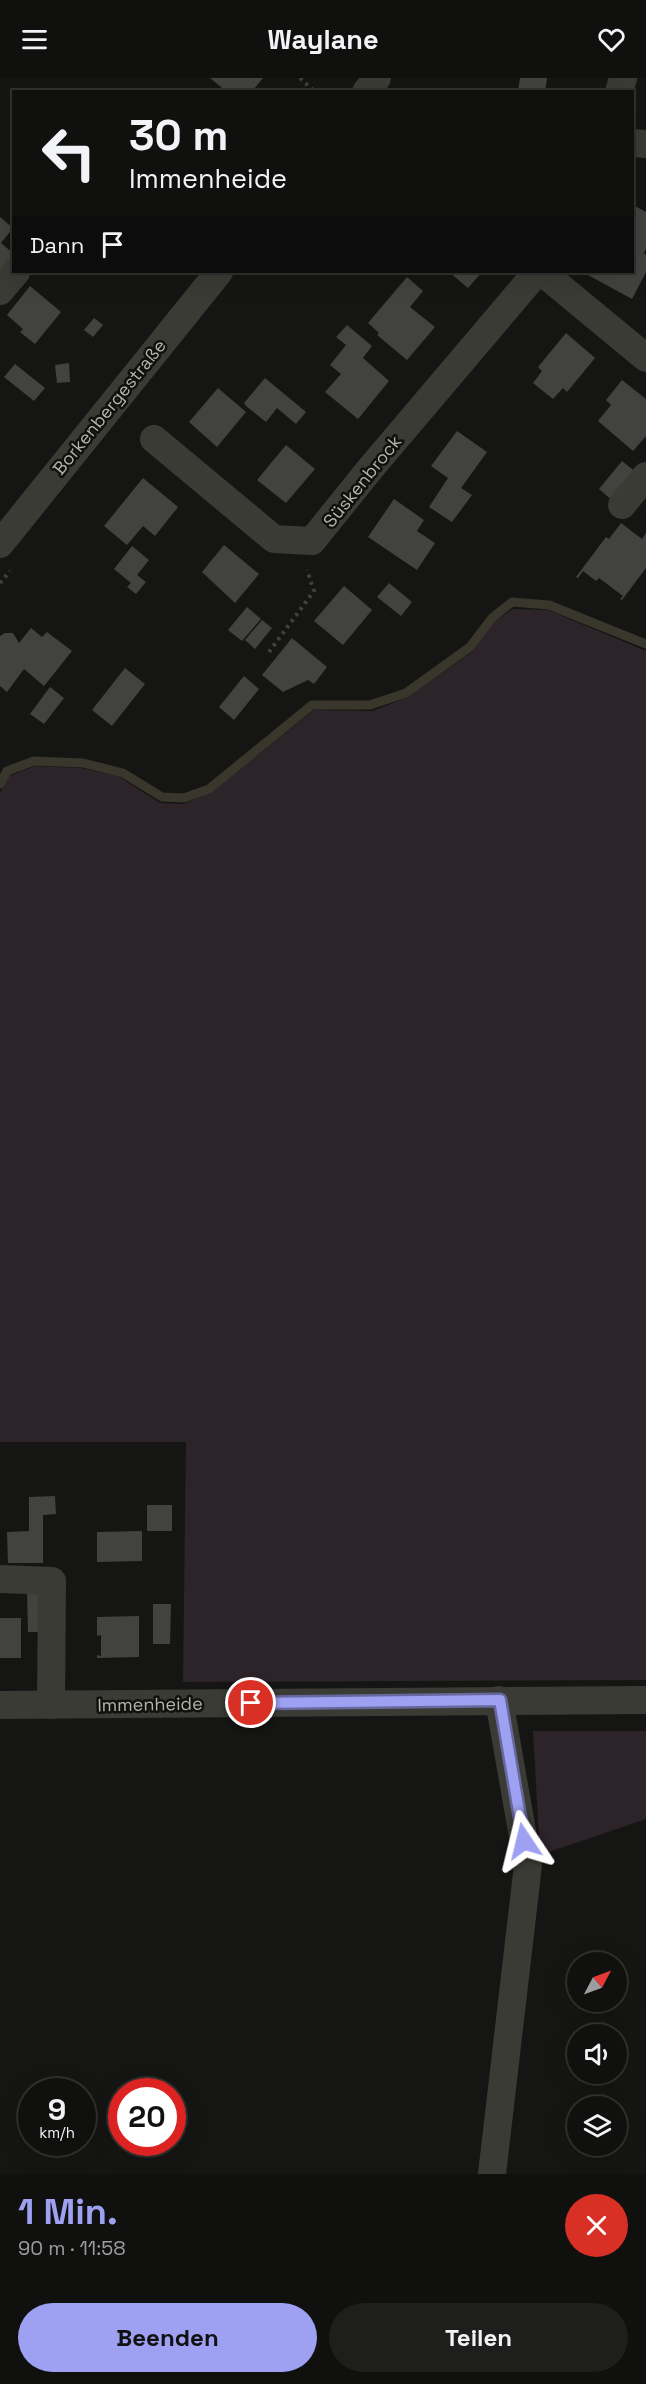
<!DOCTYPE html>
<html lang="de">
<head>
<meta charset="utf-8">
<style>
  :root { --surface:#10100f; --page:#1e1e1d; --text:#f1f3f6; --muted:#9c9d9e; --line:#30302f; --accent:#9ea0f1 }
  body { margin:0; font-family:"Space Grotesk",sans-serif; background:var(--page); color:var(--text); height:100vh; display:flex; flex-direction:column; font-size:22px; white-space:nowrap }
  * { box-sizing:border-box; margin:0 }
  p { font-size:20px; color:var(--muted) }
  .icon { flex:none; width:33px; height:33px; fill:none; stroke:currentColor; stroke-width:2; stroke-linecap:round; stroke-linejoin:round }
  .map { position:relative; height:2096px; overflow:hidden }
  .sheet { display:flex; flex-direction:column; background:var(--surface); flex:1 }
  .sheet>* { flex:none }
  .hud { position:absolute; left:12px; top:12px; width:622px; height:183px; border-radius:0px; box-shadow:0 6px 24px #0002,0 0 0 2px var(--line); background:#10100f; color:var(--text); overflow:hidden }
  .needle { width:39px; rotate:49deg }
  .buttons { position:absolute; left:567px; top:1874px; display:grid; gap:12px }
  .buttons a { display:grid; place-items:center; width:60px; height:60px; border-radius:50%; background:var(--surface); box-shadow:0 6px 24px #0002,0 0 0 2px var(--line); font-size:30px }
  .speed { position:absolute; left:18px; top:2000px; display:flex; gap:12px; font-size:30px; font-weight:700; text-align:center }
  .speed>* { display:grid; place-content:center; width:78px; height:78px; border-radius:50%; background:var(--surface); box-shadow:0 6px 24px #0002,0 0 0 2px var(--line); line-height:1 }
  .speed small { font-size:15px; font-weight:400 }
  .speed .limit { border:9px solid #d22; background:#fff; color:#111 }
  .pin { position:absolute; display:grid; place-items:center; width:51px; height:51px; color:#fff; margin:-26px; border:3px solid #fff; border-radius:50%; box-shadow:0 2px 6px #0007 }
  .me { position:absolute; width:66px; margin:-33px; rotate:350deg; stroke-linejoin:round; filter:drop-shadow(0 0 4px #0008) }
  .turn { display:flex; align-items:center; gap:21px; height:126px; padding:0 18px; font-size:27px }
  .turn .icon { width:78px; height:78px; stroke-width:2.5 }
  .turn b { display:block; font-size:42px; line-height:51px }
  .then { display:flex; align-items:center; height:57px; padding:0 18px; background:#0003; gap:12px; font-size:22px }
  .round { display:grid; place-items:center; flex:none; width:63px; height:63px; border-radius:32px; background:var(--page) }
  .summary { display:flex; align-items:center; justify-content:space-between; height:102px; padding:0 18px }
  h1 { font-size:36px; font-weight:600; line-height:45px; color:var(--accent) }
  .primary-button { display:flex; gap:12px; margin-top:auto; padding:12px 18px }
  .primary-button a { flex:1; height:69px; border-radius:36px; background:var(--accent); color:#111; font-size:24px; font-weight:600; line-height:69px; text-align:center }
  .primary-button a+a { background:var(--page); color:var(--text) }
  header { display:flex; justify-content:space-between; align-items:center; height:78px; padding:0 18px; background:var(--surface); font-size:27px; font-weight:600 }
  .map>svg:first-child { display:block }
</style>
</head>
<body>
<header><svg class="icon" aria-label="menu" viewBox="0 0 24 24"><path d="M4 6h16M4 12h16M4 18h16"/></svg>Waylane<svg class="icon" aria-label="heart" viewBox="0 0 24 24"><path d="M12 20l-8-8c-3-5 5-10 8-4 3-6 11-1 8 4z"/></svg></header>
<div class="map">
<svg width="646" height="2096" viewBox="0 0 646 2096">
  <rect width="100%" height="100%" fill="#151614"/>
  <g fill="#2d242a">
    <path d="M513,531L548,532L646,573V1602L183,1604L186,1364H0V715L9,698L35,688L81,690L118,698L160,725L183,726L210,715L314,632L373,633L408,619L472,574L495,543Z"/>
    <path d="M533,1653H646V1741L540,1777Z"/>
  </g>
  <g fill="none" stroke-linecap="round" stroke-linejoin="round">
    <path stroke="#39362b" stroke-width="9" d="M0,706L7,693L34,683L83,685L123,695L162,719L184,720L209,711L312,627H370L406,615L470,569L492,540L512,524L549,527L646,566"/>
  </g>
  <g fill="#42433e">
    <path d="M210,0H263L254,11L257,14H227Z"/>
    <path d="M520,0H547L545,14L518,13Z"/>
    <path d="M633,127L646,134V171L644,175L646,177V194L632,221L586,196L588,194H633Z"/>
    <path d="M0,139L13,150L1,165L14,176L0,193Z"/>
    <path d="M449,194H482L468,210Z"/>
    <path d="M407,199L423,213L410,229L435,249L407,282L377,257L379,255L368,245Z"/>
    <path d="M30,208L61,234L35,266L20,254L23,251L7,237Z"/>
    <path d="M94,240L103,247L93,259L84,252Z"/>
    <path d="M347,247L372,268L363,280L389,303L358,341L325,314L341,296L330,287L346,267L336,259Z"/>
    <path d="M566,255L595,280L567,314L563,310L553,321L533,305L542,293L538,289Z"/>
    <path d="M69,285L70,304L57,305L55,287Z"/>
    <path d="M15,286L45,310L34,323L4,299Z"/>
    <path d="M265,300L306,334L296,346L277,330L266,344L246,328L244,325Z"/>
    <path d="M622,302L646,321V358L633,373L598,343L611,327L606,322Z"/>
    <path d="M218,310L246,334L217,369L189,344Z"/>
    <path d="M457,353L487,374L461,410L472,417L452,444L429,429L448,400L431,388Z"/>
    <path d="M286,367L315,391L286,425L257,402Z"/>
    <path d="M622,383L638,396L614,424L599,411Z"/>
    <path d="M143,400L178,429L155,458L143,448L127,467L104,448Z"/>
    <path d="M394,421L424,442L417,453L435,465L417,492L368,459Z"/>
    <path d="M621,445L642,461L646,455V490L622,522L620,521L623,518L599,500L596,503L583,493L578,500L576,499L606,459L609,461Z"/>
    <path d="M224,467L259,496L235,525L202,494Z"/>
    <path d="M132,468L149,482L137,497L146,504L136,516L127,509L131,505L114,491Z"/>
    <path d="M389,505L412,524L401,538L377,519Z"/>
    <path d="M344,508L372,532L343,567L314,543Z"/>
    <path d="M247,529L261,541L242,563L228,552Z"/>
    <path d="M262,542L272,550L255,571L245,562Z"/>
    <path d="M31,550L42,559L47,554L72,573L44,608L24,591L7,614L0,608V558L5,555H13L19,565Z"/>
    <path d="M292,560L327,589L314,606L308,602L283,614L262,597Z"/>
    <path d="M125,590L145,606L112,648L92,632Z"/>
    <path d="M244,598L259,611L234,642L219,629Z"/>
    <path d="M50,609L64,620L44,646L30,636Z"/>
    <path d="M55,1418L56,1436L43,1437V1485H8L7,1454L29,1453V1419Z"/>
    <rect x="147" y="1427" width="25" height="26"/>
    <path d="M142,1453V1483L97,1484V1454Z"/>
    <path d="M27,1513H41V1554H28Z"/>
    <path d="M153,1526H171L170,1566H153Z"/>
    <path d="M139,1538V1579L97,1580V1577L101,1578V1557L97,1558V1539Z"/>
    <rect x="0" y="1540" width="21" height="40"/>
  </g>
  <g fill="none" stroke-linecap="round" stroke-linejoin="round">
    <g stroke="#41423b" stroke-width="4" stroke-dasharray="3 4.5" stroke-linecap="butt">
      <path d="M300,0L315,14"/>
      <path d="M0,505L10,493"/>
      <path d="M269,574L314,513L307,492"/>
    </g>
    <g stroke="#3a3b35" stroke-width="28">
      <path d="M366,14L377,0"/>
      <path d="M619,14L623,0"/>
      <path d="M633,65L646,66"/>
      <path d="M542,194L646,280"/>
      <path d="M0,213L16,194"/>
      <path d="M154,361L274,461L312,463L370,391L537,194"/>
      <path d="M622,427L646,398"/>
      <path d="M0,466L219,194"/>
      <path d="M1,1501L52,1503L51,1627"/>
      <path d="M0,1627L646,1622"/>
      <path d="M492,2096L528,1787L499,1622"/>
    </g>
  </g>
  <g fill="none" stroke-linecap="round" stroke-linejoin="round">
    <defs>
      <path id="route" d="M251,1625L500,1622L524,1763"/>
    </defs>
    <use href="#route" stroke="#67689d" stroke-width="15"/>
    <use href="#route" stroke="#9ea0f1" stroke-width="10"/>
  </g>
  <g text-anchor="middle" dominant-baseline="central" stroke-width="5" stroke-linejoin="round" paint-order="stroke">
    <g font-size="18" fill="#b5b5a6" stroke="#10110f">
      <text transform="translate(109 329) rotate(-51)">Borkenbergestraße</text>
      <text transform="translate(362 403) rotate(-51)">Süskenbrock</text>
      <text transform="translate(150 1626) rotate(-1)">Immenheide</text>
    </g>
  </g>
</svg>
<div class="buttons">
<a><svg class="needle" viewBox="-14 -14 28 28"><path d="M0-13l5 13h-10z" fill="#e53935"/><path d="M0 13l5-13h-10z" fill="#9c9d9e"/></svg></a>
<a><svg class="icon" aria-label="sound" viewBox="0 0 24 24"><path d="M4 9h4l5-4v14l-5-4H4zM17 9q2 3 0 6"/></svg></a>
<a><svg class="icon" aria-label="layers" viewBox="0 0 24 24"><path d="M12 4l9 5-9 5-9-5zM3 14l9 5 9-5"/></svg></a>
</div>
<div class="speed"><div>9<small>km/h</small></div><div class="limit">20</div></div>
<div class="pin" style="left:251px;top:1625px;background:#d93025"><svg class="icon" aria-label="arrive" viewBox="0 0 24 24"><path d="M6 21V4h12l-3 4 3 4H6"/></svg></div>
<svg class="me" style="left:524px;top:1763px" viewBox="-20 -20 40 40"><path d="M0-17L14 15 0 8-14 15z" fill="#9ea0f1" stroke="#fff" stroke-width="4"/></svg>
<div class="hud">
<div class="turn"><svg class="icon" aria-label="left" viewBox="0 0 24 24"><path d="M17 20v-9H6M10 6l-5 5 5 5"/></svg><div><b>30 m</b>Immenheide</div></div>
<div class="then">Dann<svg class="icon" aria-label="arrive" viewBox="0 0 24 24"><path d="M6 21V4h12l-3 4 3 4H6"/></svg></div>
</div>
</div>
<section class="sheet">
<div class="summary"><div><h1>1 Min.</h1><p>90 m · 11:58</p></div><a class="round" style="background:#d93025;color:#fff"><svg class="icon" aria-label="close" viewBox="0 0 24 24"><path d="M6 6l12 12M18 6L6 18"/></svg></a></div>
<div class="primary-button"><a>Beenden</a><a>Teilen</a></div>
</section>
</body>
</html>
